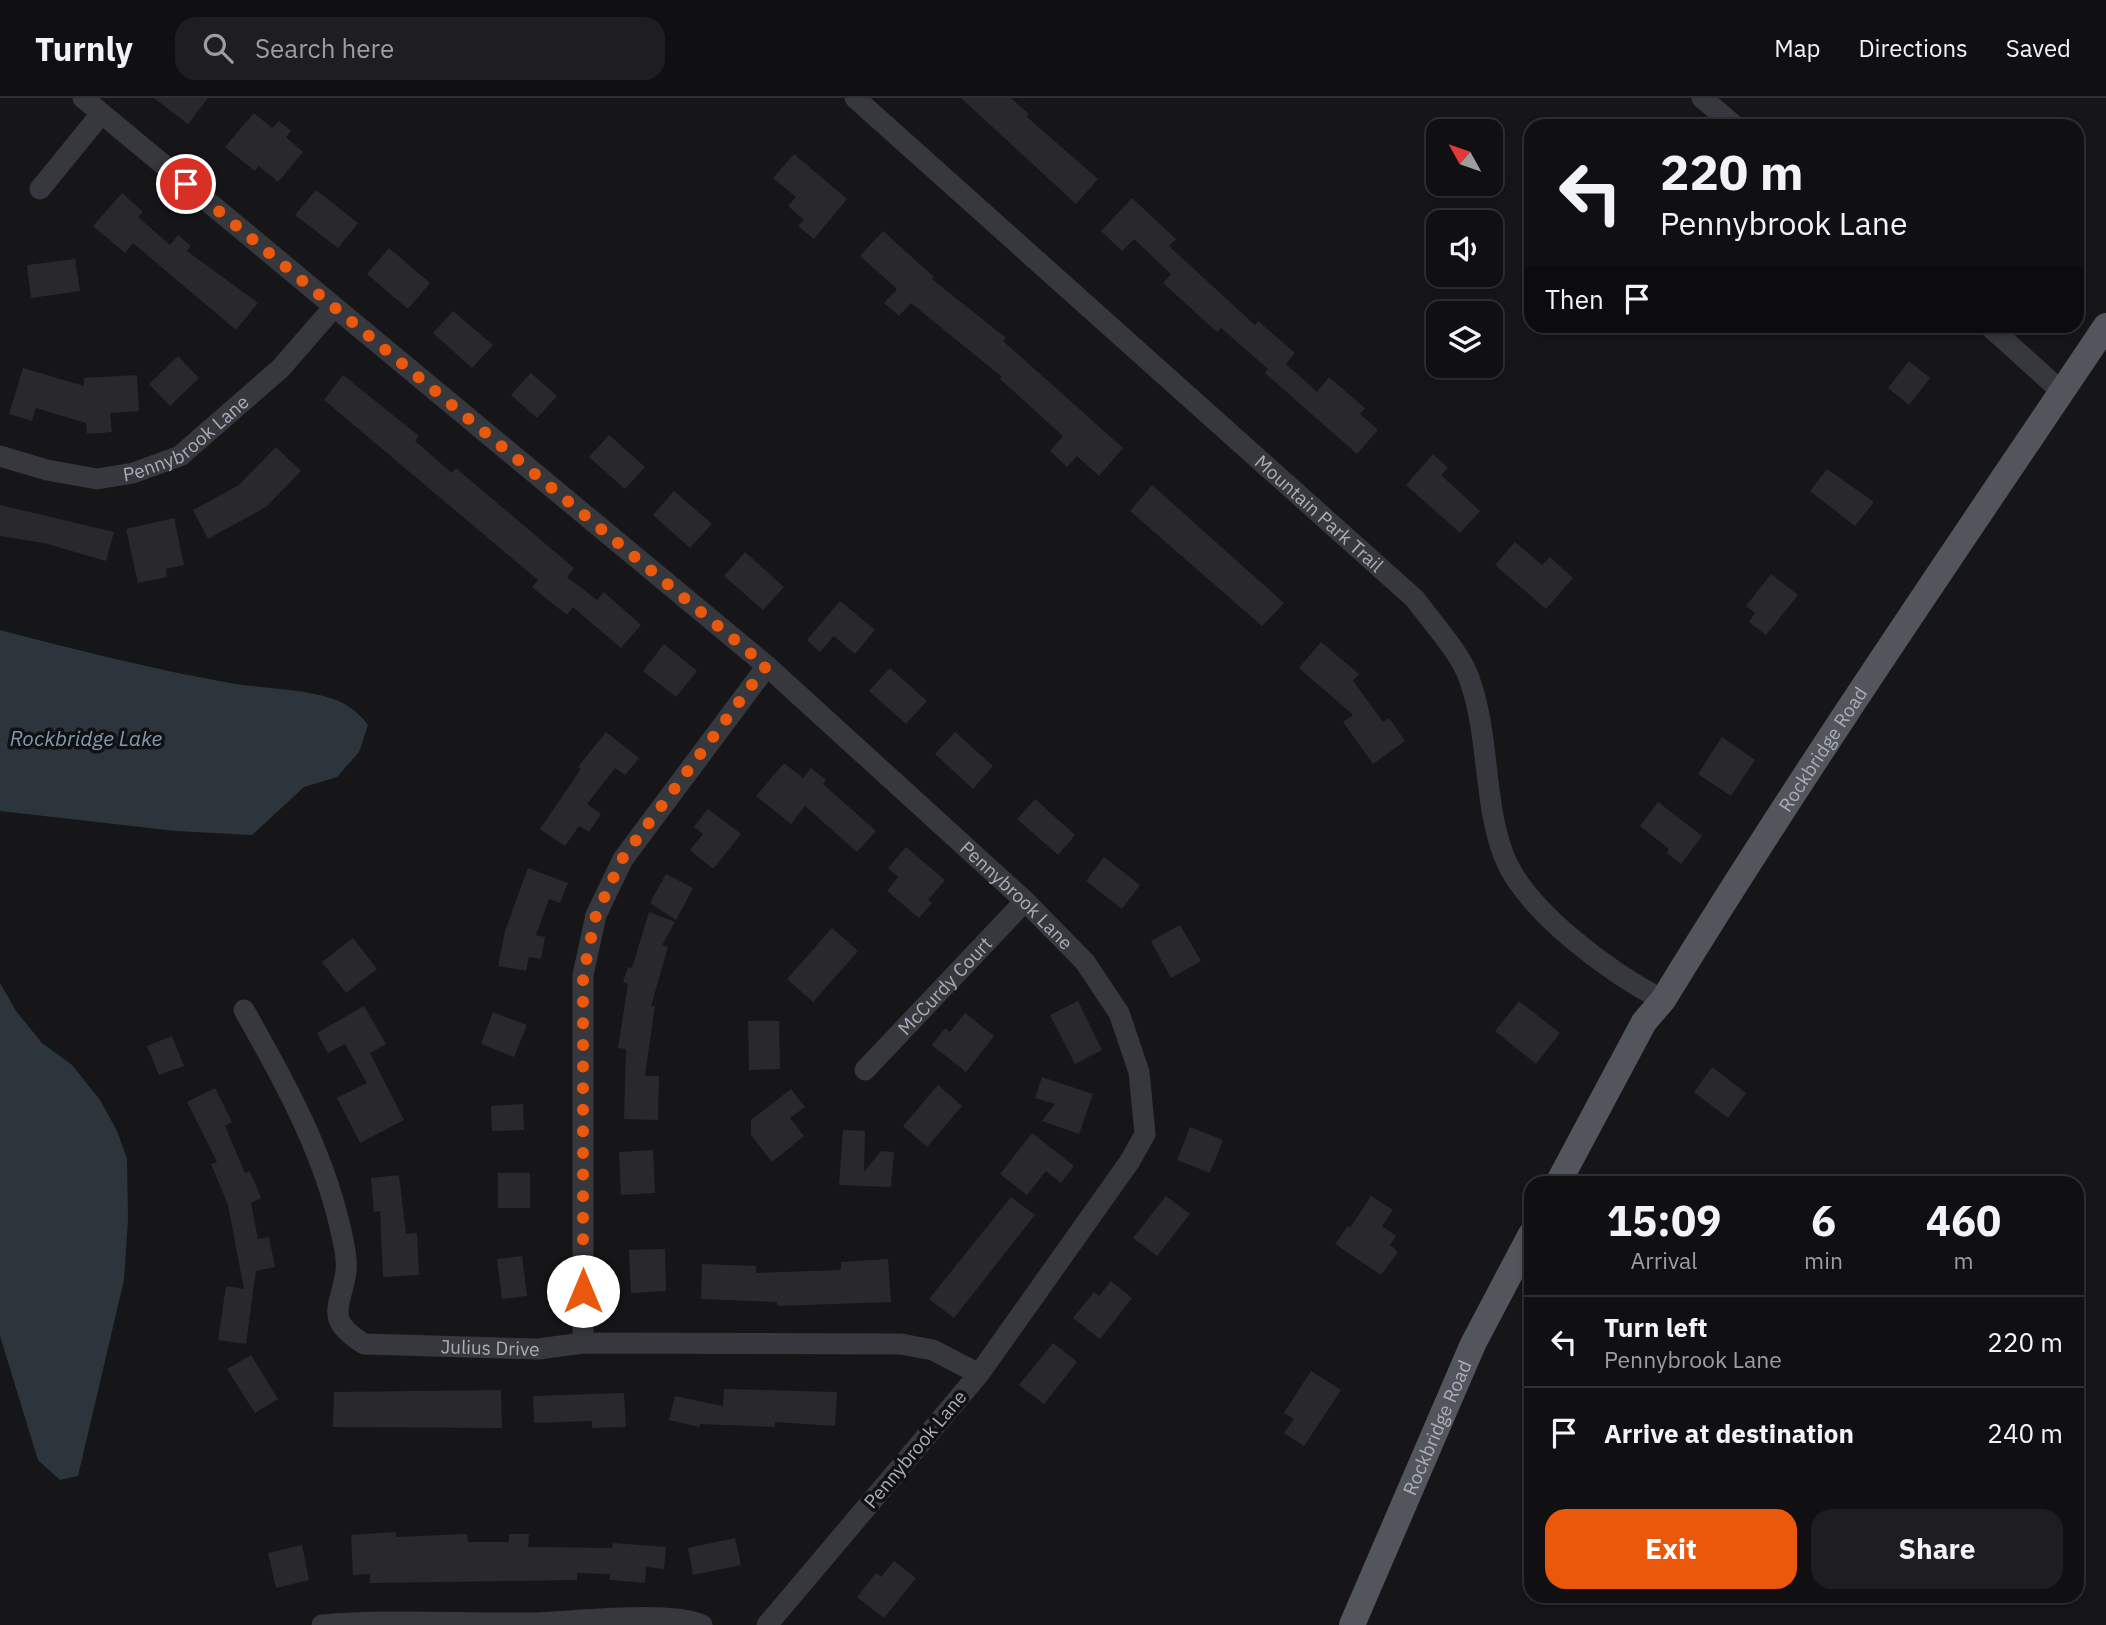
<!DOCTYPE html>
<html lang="en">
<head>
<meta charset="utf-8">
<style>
  :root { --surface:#101012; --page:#1e1e20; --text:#f1f3f6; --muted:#9c9d9f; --line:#303032; --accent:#ea580c }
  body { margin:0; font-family:"IBM Plex Sans",sans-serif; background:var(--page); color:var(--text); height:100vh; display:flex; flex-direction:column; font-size:26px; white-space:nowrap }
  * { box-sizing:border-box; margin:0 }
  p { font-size:23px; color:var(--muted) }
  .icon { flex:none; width:38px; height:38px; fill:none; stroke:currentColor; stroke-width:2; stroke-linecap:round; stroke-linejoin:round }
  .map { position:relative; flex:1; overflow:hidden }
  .details { position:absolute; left:1524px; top:1078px; width:560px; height:427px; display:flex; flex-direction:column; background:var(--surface); border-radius:21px; box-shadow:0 4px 10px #0003,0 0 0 2px var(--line) }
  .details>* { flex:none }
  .guide { position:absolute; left:1524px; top:21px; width:560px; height:214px; border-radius:21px; box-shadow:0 4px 10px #0003,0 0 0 2px var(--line); background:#101012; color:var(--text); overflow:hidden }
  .needle { width:46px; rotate:310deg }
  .tools { position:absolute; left:1426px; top:21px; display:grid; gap:14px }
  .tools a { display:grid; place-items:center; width:77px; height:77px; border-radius:14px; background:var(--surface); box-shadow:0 4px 10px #0003,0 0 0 2px var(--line); font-size:35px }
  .pin { position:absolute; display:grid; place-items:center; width:60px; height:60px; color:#fff; margin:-30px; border:4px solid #fff; border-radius:50%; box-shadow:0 2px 7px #0007 }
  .me { position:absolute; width:77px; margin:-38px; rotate:0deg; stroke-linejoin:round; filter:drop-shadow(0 0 5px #0008) }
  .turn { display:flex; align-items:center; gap:24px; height:147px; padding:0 21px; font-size:32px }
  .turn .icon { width:91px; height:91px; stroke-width:2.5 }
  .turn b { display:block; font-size:49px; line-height:60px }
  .then { display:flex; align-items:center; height:66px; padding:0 21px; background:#0003; gap:14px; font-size:26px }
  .eta { display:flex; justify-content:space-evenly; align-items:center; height:119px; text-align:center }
  .eta b { font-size:42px; font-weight:800; line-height:49px }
  .cta { display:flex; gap:14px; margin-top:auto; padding:14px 21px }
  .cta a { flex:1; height:80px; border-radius:21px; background:var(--accent); color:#fff; font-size:28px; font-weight:800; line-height:80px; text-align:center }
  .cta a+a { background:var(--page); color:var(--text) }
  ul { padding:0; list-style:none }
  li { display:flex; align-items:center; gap:21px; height:91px; padding:0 21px; border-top:2px solid var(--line) }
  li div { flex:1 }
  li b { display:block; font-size:26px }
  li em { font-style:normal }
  header { display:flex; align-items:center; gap:42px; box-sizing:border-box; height:98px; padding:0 35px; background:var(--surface); border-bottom:2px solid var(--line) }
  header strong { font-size:33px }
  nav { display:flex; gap:38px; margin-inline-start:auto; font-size:24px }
  .search { width:490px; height:63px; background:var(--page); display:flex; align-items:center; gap:18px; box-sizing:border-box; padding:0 24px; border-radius:21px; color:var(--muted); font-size:26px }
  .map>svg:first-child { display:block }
</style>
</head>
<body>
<header>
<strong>Turnly</strong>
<div class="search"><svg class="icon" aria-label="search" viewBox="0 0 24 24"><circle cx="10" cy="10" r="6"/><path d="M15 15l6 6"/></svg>Search here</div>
<nav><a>Map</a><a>Directions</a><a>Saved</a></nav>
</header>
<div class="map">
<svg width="2106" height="1527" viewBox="0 0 2106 1527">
  <rect width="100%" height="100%" fill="#161618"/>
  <g fill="#2c353c">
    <path d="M0,532C76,552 152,571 230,585C263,591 297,590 330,600C347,605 358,614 368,627L359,654L337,679L304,689L252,737L176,733L0,713Z"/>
    <path d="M0,885L16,913L42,945L72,967L100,1002L117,1033L127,1061L128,1121L124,1182L78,1378L60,1382L38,1362L0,1238Z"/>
  </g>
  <g fill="#29292c">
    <path d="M154,0H208L188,26Z"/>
    <path d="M961,0H1011L1029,16L1027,19L1098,81L1076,106Z"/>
    <path d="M254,15L272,30L279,23L291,33L286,39L303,54L278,84L259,68L255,73L225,49Z"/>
    <path d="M794,56L847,101L814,141L798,128L804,122L788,108L796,99L773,80Z"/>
    <path d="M316,92L358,125L338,150L295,117Z"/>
    <path d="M122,95L143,114L138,119L170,147L178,137L191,148L187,153L258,205L236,232L133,145L125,155L93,128Z"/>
    <path d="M1132,100L1176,141L1169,148L1255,227L1258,223L1295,255L1286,266L1317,294L1329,279L1365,310L1360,316L1378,332L1357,356L1265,275L1268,271L1221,230L1217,234L1163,185L1171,176L1134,141L1122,153L1101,133Z"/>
    <path d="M883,133L934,179L932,181L1006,240L1003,243L1123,350L1099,378L1077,358L1067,369L1050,353L1063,338L1000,281L1002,279L911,205L899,218L884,205L897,191L860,158Z"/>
    <path d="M389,150L430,185L408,211L367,176Z"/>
    <path d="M75,161L80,193L31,200L27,167Z"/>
    <path d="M453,213L493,247L472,270L433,235Z"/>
    <path d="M178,258L199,280L170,308L149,286Z"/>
    <path d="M1909,263L1930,280L1909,307L1888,290Z"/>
    <path d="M23,270L84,288V280L137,277L139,313L110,315L112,334L87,336L86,325L36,310L32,323L9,316Z"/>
    <path d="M531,275L557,298L537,320L511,297Z"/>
    <path d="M343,277L419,338L415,343L452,375L456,370L574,470L567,479L597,502L604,494L641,527L621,550L573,509L567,517L532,489L538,482L324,302Z"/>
    <path d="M609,337L645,369L625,391L589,359Z"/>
    <path d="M276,349L301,373L266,409L208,441L193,412L239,387Z"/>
    <path d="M1433,356L1448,370L1441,377L1480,413L1460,435L1406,387Z"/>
    <path d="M1827,371L1874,404L1855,428L1810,393Z"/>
    <path d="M1152,387L1284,505L1262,528L1130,413Z"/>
    <path d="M674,393L712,426L690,450L653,417Z"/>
    <path d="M0,407L114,434L106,463L44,445L0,438Z"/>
    <path d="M174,420L184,467L166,471L167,479L138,485L126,431Z"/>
    <path d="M1515,444L1542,467L1550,459L1573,480L1546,511L1495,467Z"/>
    <path d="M745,454L784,489L763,512L724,478Z"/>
    <path d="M1771,476L1798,497L1766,537L1749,524L1755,515L1746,508Z"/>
    <path d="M840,503L875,532L855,556L834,538L820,554L807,542Z"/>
    <path d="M1321,544L1359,576L1353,583L1383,624L1389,620L1405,643L1373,666L1343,624L1353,617L1299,570Z"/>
    <path d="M664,546L697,573L676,599L643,573Z"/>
    <path d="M890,570L927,603L906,626L869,593Z"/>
    <path d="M606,634L639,660L625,677L615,670L587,706L601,716L589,734L579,728L565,748L540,731L581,671L578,669Z"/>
    <path d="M955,634L993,668L973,691L935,656Z"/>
    <path d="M1722,639L1755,662L1731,698L1698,676Z"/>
    <path d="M784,665L803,680L811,670L826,682L823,686L876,733L857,754L805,708L791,726L756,698Z"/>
    <path d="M1035,701L1075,737L1058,757L1017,721Z"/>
    <path d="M1658,704L1702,738L1681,766L1667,755L1669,751L1640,728Z"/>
    <path d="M708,711L741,736L713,771L690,752L703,736L694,729Z"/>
    <path d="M906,749L945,782L928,802L932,805L919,820L887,793L898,779L888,770Z"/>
    <path d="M1104,759L1140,787L1122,811L1086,783Z"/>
    <path d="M528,770L568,785L560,805L549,801L536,837L545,839L541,861L529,859L526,873L498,868L505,833Z"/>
    <path d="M666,776L693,790L676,822L650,805Z"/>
    <path d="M649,814L675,824L662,847L668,849L651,908H655L645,978H659L658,1022L624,1021L626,951L618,950L628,886L623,884L628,869L632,870Z"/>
    <path d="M1180,827L1201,863L1171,880L1151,843Z"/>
    <path d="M832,830L858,853L813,904L787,881Z"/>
    <path d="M353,840L377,871L346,895L322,864Z"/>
    <path d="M1078,903L1102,952L1075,966L1050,917Z"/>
    <path d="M1519,903L1560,935L1536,966L1495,933Z"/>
    <path d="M364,908L386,946L370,955L404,1022L360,1045L337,1000L367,985L345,946L328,955L317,935Z"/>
    <path d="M493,914L527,927L514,959L481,946Z"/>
    <path d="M965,915L994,938L966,974L932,947L945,930L950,934Z"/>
    <path d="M748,923H779L780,971L749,972Z"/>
    <path d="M172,938L184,968L159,977L147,948Z"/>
    <path d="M1712,969L1746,995L1728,1020L1694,994Z"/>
    <path d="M1042,979L1093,996L1079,1036L1042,1023L1055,1006L1035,1000Z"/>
    <path d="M938,987L962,1008L927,1049L903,1028Z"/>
    <path d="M215,990L232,1024L225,1028L245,1075L250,1073L261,1100L251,1105L258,1141L269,1139L275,1169L256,1173L246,1246L218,1242L226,1188L244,1191L228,1107L211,1066L217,1064L187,1004Z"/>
    <path d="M791,991L805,1009L790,1020L804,1038L772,1064L751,1037V1022Z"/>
    <path d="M523,1006L524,1032L492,1033L491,1008Z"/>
    <path d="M1190,1029L1223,1042L1210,1075L1177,1062Z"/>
    <path d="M843,1032L865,1033L864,1074L881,1053L894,1054L891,1089L839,1087Z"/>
    <path d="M1032,1035L1074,1068L1061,1085L1046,1073L1027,1097L1000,1076Z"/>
    <path d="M653,1052L655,1095L621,1097L619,1054Z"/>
    <rect x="498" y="1075" width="32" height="35"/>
    <path d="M399,1077L406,1136L417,1135L419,1177L383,1179L380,1113L374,1114L371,1080Z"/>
    <path d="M1166,1098L1190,1116L1157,1158L1133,1140Z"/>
    <path d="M1371,1098L1393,1112L1382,1128L1396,1138L1390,1147L1398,1154L1381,1177L1335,1146L1348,1128L1350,1130Z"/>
    <path d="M1011,1099L1035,1117L954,1220L929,1201Z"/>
    <path d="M665,1151L666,1193L631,1195L629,1152Z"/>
    <path d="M522,1158L527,1198L502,1201L497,1161Z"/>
    <path d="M888,1161L891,1204L777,1208V1204L701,1201L702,1166L756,1168V1175L841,1172V1164Z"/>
    <path d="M1111,1183L1132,1200L1100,1241L1073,1220L1094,1194L1099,1198Z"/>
    <path d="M1053,1245L1077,1264L1044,1306L1019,1287Z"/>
    <path d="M251,1257L278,1301L255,1315L227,1271Z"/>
    <path d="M1311,1273L1341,1292L1304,1348L1284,1335L1294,1321L1284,1315Z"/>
    <path d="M724,1291L837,1294L835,1328L775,1324V1329L700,1326L699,1329L669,1322L675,1298L723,1308Z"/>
    <path d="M501,1292L502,1330L333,1329L334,1294Z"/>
    <path d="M624,1295L626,1329L592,1330V1323L534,1325L533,1298Z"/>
    <path d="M396,1434V1439L467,1436L468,1444H509V1436H529L528,1449L612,1450L613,1445L666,1449L664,1471L646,1469L645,1485L610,1482V1476L577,1475V1482L370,1485V1476L353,1477L351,1437Z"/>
    <path d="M735,1440L741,1467L693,1477L688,1450Z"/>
    <path d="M302,1447L309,1482L276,1490L268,1455Z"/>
    <path d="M894,1463L916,1480L884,1520L857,1499L876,1475L881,1479Z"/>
  </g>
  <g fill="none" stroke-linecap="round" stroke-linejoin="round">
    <g stroke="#37383d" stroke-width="21">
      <path id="s1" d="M83,0L767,568L1025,803L1085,864L1119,915L1139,974L1145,1036L1130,1063L979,1276L767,1527"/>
      <path id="s2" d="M855,0L1415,501C1431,523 1461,556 1469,580C1490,638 1483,704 1504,758C1525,813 1612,876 1663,902"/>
      <path d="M1702,0L1735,28"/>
      <path d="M40,91L101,16"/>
      <path d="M1989,228L2062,294"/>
      <path id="s3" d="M0,358L47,372L97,381L133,375L180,358L281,270L333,210"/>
      <path id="s4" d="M244,912C286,986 326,1058 343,1142C345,1151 347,1164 346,1173C341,1210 323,1220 364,1246L538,1251L583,1245L901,1246L933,1252L979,1276"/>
      <path id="s5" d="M865,972L1025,803"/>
      <path d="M583,1245V877L596,817L623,761L767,568"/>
      <path d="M322,1527C392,1521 461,1526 531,1525C572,1524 669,1512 702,1527"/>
    </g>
    <g stroke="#53555c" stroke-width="26">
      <path id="s6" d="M1558,1085L1644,924L1663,902C1804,672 1956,451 2106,228"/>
      <path id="s7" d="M1352,1527L1473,1246L1531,1136"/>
    </g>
  </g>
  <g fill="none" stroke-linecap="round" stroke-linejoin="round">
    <path stroke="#ea580c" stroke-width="12" stroke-dasharray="0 21.6" d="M186,86L766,568L622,761L596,817L583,877V1193"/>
  </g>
  <g text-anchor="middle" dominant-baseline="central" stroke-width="7" stroke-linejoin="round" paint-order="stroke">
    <g font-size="19" fill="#a8adb8" stroke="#111113">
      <text stroke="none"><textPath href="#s3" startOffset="200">Pennybrook Lane</textPath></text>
      <text stroke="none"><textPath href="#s2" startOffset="623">Mountain Park Trail</textPath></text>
      <text stroke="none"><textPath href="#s6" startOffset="509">Rockbridge Road</textPath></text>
      <text stroke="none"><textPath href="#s1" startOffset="1228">Pennybrook Lane</textPath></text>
      <text stroke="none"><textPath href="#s5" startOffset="116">McCurdy Court</textPath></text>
      <text stroke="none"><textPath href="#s4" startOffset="494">Julius Drive</textPath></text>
      <text stroke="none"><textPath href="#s7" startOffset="215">Rockbridge Road</textPath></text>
      <text transform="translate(915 1351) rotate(-50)">Pennybrook Lane</text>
    </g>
    <g font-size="21" font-style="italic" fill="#7f9bb3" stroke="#111113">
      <text x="86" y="640">Rockbridge Lake</text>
    </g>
  </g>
</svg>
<div class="tools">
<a><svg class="needle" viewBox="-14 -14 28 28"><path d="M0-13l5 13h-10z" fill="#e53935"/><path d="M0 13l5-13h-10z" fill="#9c9d9f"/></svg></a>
<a><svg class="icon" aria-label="sound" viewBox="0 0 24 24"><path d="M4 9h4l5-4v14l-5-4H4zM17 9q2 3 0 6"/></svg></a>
<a><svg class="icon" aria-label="layers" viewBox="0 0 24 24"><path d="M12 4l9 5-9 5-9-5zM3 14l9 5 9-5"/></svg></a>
</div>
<div class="pin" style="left:186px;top:86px;background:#d93025"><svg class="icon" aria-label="arrive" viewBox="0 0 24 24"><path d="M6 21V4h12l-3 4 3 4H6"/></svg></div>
<svg class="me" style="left:583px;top:1193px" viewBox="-20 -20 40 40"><circle r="19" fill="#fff"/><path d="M0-13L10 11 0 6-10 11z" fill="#ea580c"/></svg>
<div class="guide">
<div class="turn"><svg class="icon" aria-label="left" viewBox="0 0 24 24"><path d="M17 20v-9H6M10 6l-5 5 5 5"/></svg><div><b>220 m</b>Pennybrook Lane</div></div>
<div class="then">Then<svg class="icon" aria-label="arrive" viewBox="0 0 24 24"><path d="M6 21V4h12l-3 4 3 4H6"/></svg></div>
</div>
<section class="details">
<div class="eta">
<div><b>15:09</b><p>Arrival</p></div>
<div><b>6</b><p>min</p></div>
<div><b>460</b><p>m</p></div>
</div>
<ul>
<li><svg class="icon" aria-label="left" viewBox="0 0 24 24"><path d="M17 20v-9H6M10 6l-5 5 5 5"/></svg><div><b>Turn left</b><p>Pennybrook Lane</p></div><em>220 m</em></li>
<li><svg class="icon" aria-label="arrive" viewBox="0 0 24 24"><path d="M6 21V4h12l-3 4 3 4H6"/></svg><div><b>Arrive at destination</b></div><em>240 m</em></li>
</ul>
<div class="cta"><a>Exit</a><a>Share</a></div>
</section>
</div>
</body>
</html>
